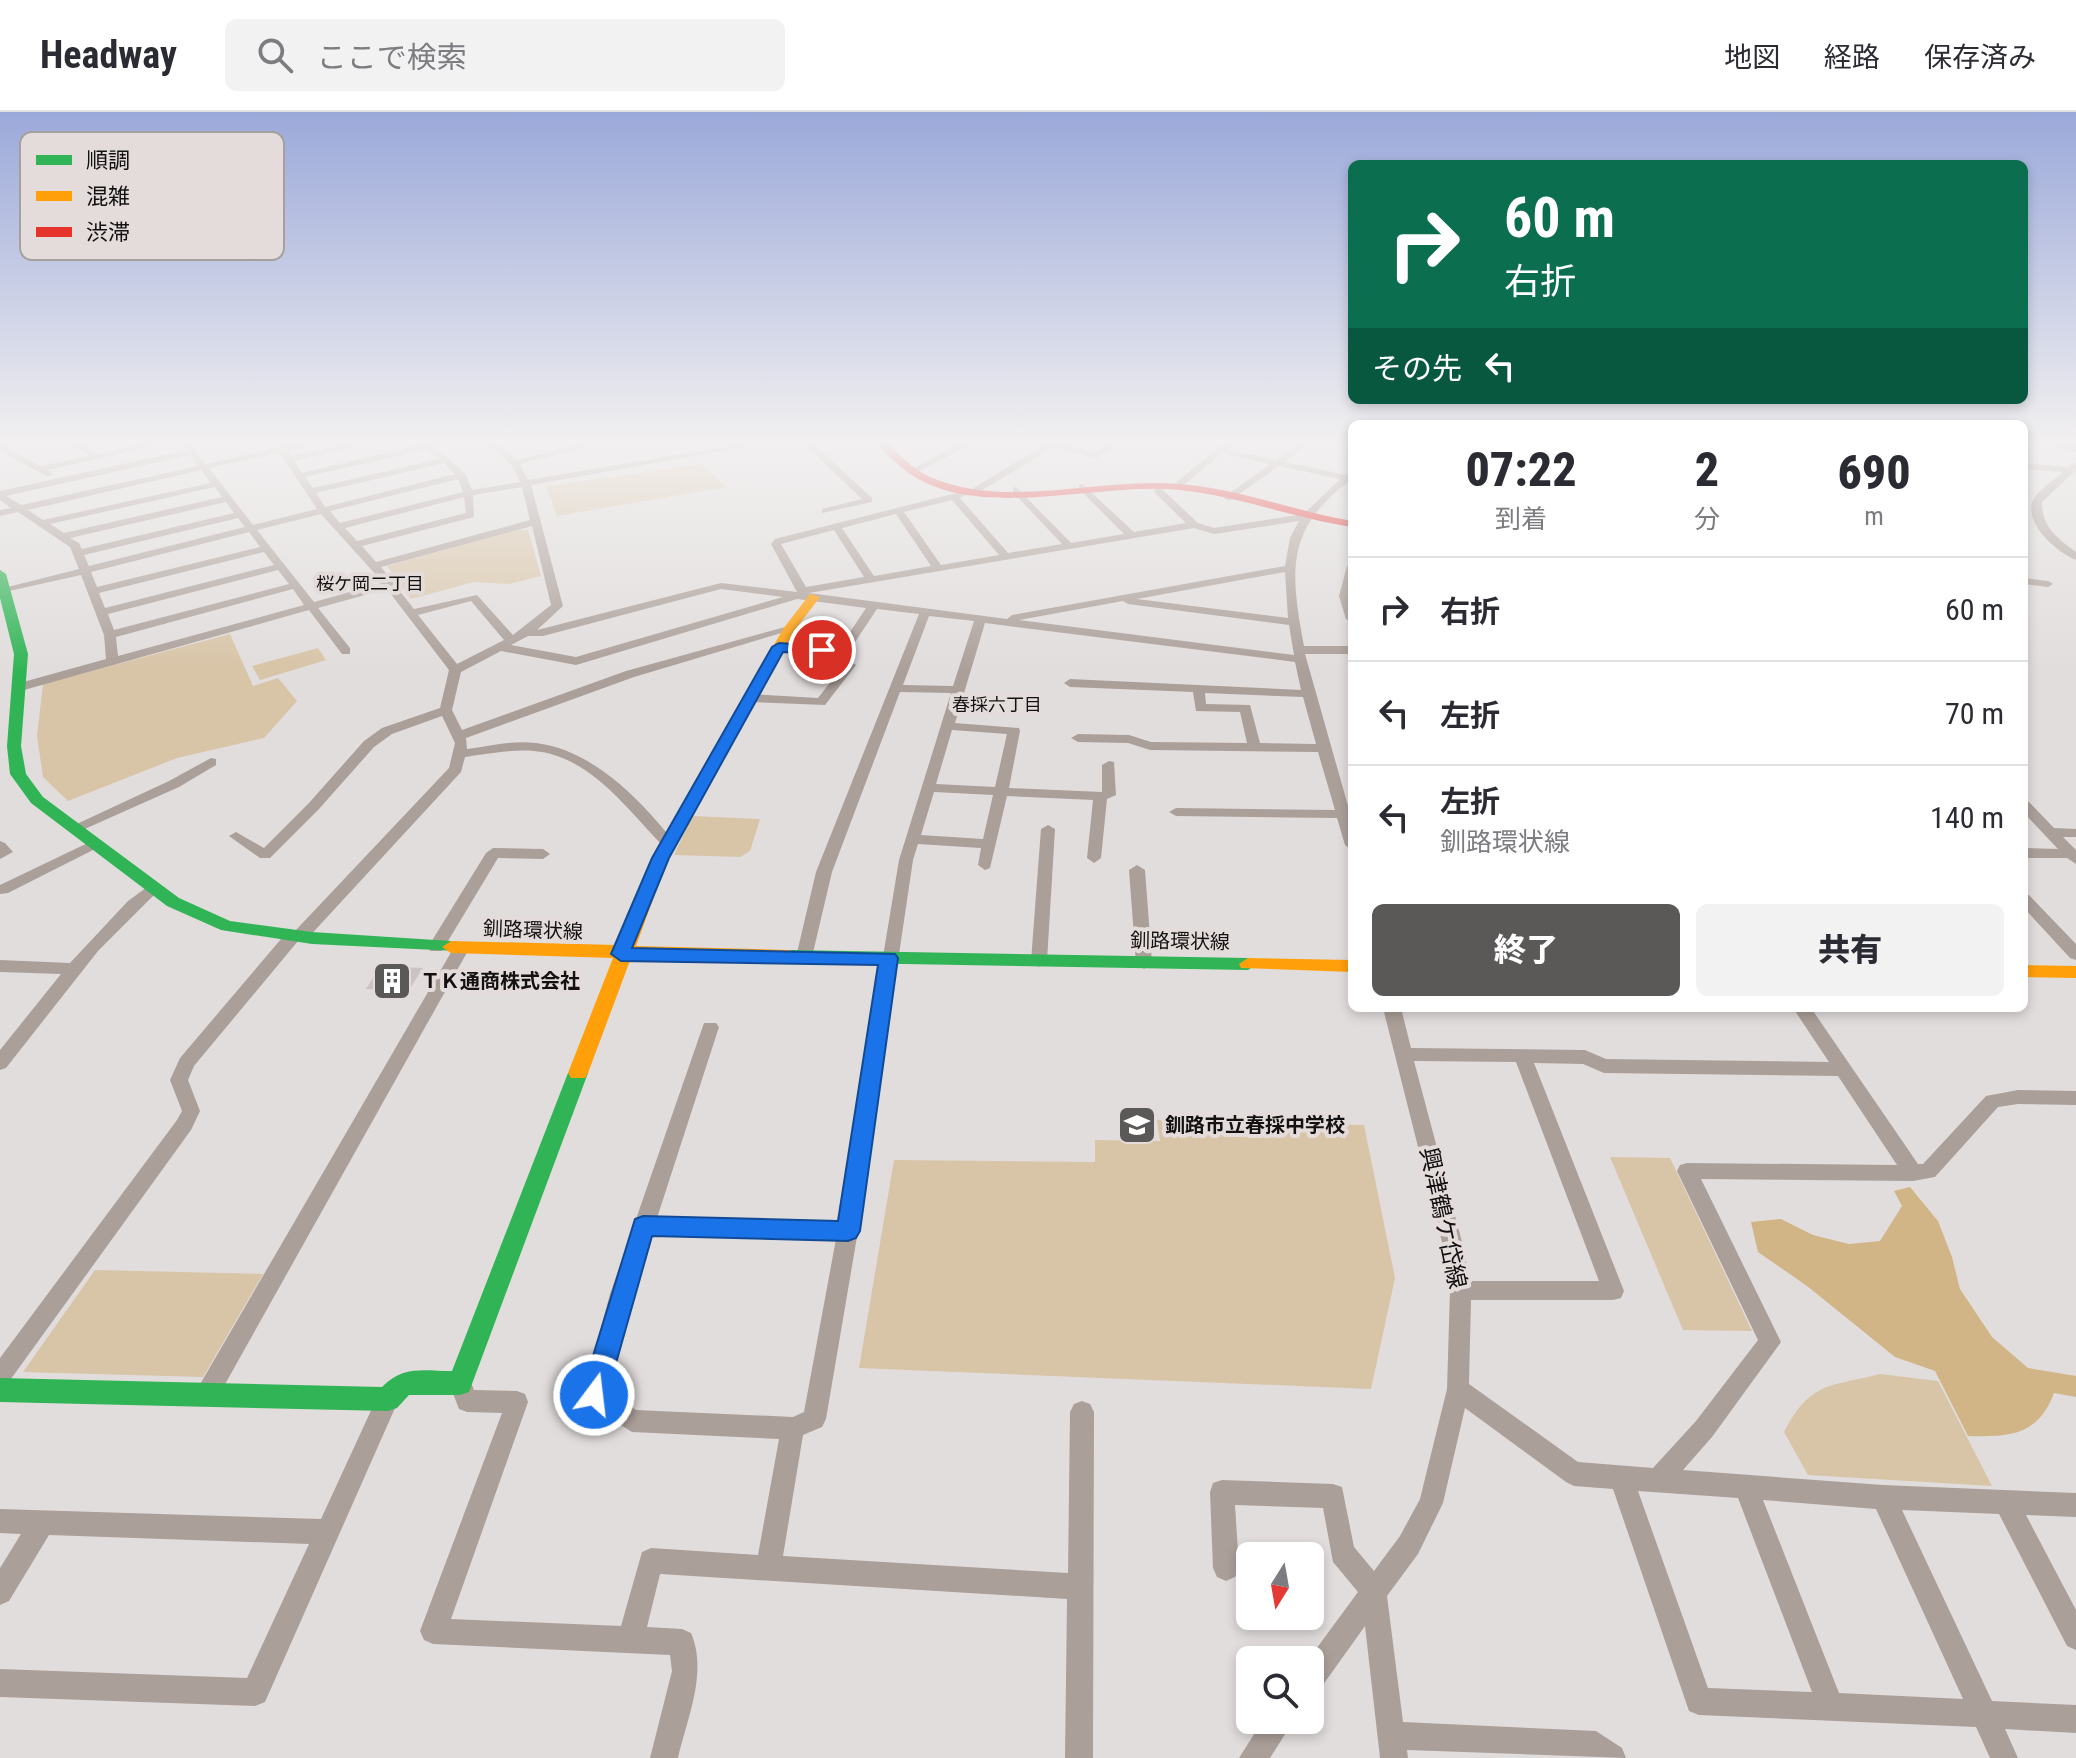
<!DOCTYPE html>
<html lang="ja">
<head>
<meta charset="utf-8">
<style>
  :root { --surface:#fff; --page:#f2f2f3; --text:#2b2b33; --muted:#7c7c81; --line:#e1e1e2; --accent:#5b5858 }
  body { margin:0; font-family:"Roboto Condensed","Noto Sans JP",sans-serif; background:var(--page); color:var(--text); height:100vh; display:flex; flex-direction:column; font-size:30px; white-space:nowrap }
  * { box-sizing:border-box; margin:0 }
  p { font-size:26px; color:var(--muted) }
  .icon { flex:none; width:44px; height:44px; fill:none; stroke:currentColor; stroke-width:2; stroke-linecap:round; stroke-linejoin:round }
  .map { position:relative; flex:1; overflow:hidden }
  .side { position:absolute; left:1348px; top:308px; width:680px; height:592px; display:flex; flex-direction:column; background:var(--surface); border-radius:12px; box-shadow:0 4px 12px #0003 }
  .side>* { flex:none }
  .hud { position:absolute; left:1348px; top:48px; width:680px; height:244px; border-radius:12px; box-shadow:0 4px 12px #0003; background:#0b6e4f; color:#fff; overflow:hidden }
  .needle { width:52px; rotate:191deg }
  .buttons { position:absolute; left:1236px; top:1430px; display:grid; gap:16px }
  .buttons a { display:grid; place-items:center; width:88px; height:88px; border-radius:12px; background:var(--surface); box-shadow:0 4px 12px #0003; font-size:40px }
  .pin { position:absolute; display:grid; place-items:center; width:68px; height:68px; color:#fff; margin:-34px; border:4px solid #fff; border-radius:50%; box-shadow:0 2px 8px #0007 }
  .me { position:absolute; width:88px; margin:-44px; rotate:15deg; stroke-linejoin:round; filter:drop-shadow(0 0 6px #0008) }
  .turn { display:flex; align-items:center; gap:28px; height:168px; padding:0 24px; font-size:36px }
  .turn .icon { width:104px; height:104px; stroke-width:2.5 }
  .turn b { display:block; font-size:56px; line-height:68px }
  .then { display:flex; align-items:center; height:76px; padding:0 24px; background:#0003; gap:16px; font-size:30px }
  .eta { display:flex; justify-content:space-evenly; align-items:center; height:136px; text-align:center }
  .eta b { font-size:48px; font-weight:800; line-height:56px }
  .button { display:flex; gap:16px; margin-top:auto; padding:16px 24px }
  .button a { flex:1; height:92px; border-radius:12px; background:var(--accent); color:#fff; font-size:32px; font-weight:800; line-height:92px; text-align:center }
  .button a+a { background:var(--page); color:var(--text) }
  ul { padding:0; list-style:none }
  li { display:flex; align-items:center; gap:24px; height:104px; padding:0 24px; border-top:2px solid var(--line) }
  li div { flex:1 }
  li b { display:block; font-size:30px }
  li em { font-style:normal }
  header { display:flex; align-items:center; gap:48px; box-sizing:border-box; height:112px; padding:0 40px; background:var(--surface); border-bottom:2px solid var(--line) }
  header strong { font-size:38px }
  nav { display:flex; gap:44px; margin-inline-start:auto; font-size:28px }
  .search { width:560px; height:72px; background:var(--page); display:flex; align-items:center; gap:20px; box-sizing:border-box; padding:0 28px; border-radius:12px; color:var(--muted); font-size:30px }
  .map>svg:first-child { display:block }
</style>
</head>
<body>
<header>
<strong>Headway</strong>
<div class="search"><svg class="icon" aria-label="search" viewBox="0 0 24 24"><circle cx="10" cy="10" r="6"/><path d="M15 15l6 6"/></svg>ここで検索</div>
<nav><a>地図</a><a>経路</a><a>保存済み</a></nav>
</header>
<div class="map">
<svg width="2076" height="1646" viewBox="0 0 2076 1646">
  <rect width="100%" height="100%" fill="#e2dddd"/>
  <g fill="#d8c4a6">
    <path d="M703,352L726,375L557,404L546,374Z"/>
    <path d="M516,418H528L541,464L509,472L474,470L411,487L387,454Z"/>
    <path d="M230,522L253,574L278,566L297,589L264,626L177,646L68,689L43,665L37,624L43,572Z"/>
    <path d="M318,536L326,548L260,568L252,554Z"/>
    <path d="M692,704L760,707L750,739L740,745L674,743Z"/>
    <path d="M1157,1008L1364,1013L1395,1166L1371,1277L859,1256L894,1048L1095,1050V1028L1160,1029Z"/>
    <path d="M1610,1045L1670,1046L1752,1219L1683,1218Z"/>
    <path d="M95,1158L263,1162L203,1265L23,1260Z"/>
    <path d="M1880,1262L1938,1269L1992,1374L1808,1363L1784,1320C1811,1269 1829,1275 1880,1262Z"/>
  </g>
  <path fill="#d2b586" d="M1910,1075L1938,1109L1952,1145L1960,1177L1992,1225L2028,1256L2076,1264V1285L2054,1281C2038,1324 2009,1325 1968,1324L1935,1259L1895,1245L1807,1174L1758,1140L1751,1110L1781,1107L1813,1123L1849,1132L1880,1129L1902,1094L1894,1079Z"/>
  <path fill="#c8c4c5" d="M401,855L423,856L409,878L366,877L376,861L397,862Z"/>
  <g fill="none" stroke-linecap="round" stroke-linejoin="round">
    <g fill="#ab9f99" fill-rule="evenodd">
      <path d="M66,329H106L86,335L98,342L158,329H175L48,358L53,362L48,365L0,339V332L41,354L89,344Z"/>
      <path d="M186,329H194L196,340L206,352L277,336L273,329H281L284,334L306,329H323L287,339L291,344L359,329H376L294,349L302,361L422,332L419,329H452L435,335L465,361L472,378L520,370L511,352L483,329H493L517,348L595,329H611L520,352L528,368L759,329H780L531,373L563,494L537,518L721,471L797,480L771,432L775,427L960,380L965,376L972,377L1051,329H1062L1059,332L1095,340L1113,329H1124L1096,346L1053,336L979,380L972,379L960,386L1008,441L1062,432L1013,380V376L1016,375L1071,431L1124,422L1079,377V373L1082,372L1134,420L1186,411L1155,381L1154,372H1160L1163,378L1198,411L1214,416L1304,402L1340,367L1279,354L1229,389L1224,386L1226,384L1270,352L1222,341L1179,377H1173V373L1224,331L1231,333L1228,337L1276,348L1302,329H1312L1285,350L1346,363L1352,360V367C1285,416 1290,459 1304,534H1352V542H1305L1352,708V738L1345,733L1337,706L1176,704L1169,700L1176,696L1335,698L1318,640L1150,638L1128,631L1078,630L1071,626L1078,622L1129,623L1151,630L1247,631L1240,600L1196,599L1193,580L1070,575L1064,571L1070,567L1301,578L1295,550L985,511L955,611L1019,616L1020,619L1009,676L1102,680V653L1109,649L1114,650L1116,683L1107,687L1101,746L1094,751L1087,746L1093,688L1007,684L990,756L985,758L978,753L981,736L918,732L913,748L858,1119L826,1307L822,1315L803,1323L783,1444L1068,1461L1070,1300L1074,1292L1082,1289L1090,1292L1094,1300L1093,1646H1065L1067,1487L660,1462L647,1515L682,1517L691,1521C708,1560 687,1607 678,1646H650L672,1559L670,1543L433,1532L424,1528L420,1519L502,1301L467,1300L459,1297L449,1271L452,1263L460,1260L468,1263L474,1278L517,1279L525,1282L528,1290L451,1507L621,1514L642,1440L651,1436L758,1443L779,1327L632,1320L586,1291L583,1283L610,1182L704,911H716L719,915L657,1106L839,1110L899,748L951,581L900,580L832,760L812,845L804,851L796,845L816,760L919,502L877,497L847,542L843,543L775,537L773,535L779,531L840,535L866,496L797,487L576,553L501,539L461,560L452,598L462,618L626,559L785,515L795,517L634,565L466,626L467,637C490,634 513,628 536,631C593,638 641,688 675,731L673,734H663C627,697 590,644 534,639C511,637 488,642 465,645L461,660L306,828L298,829L194,954L188,968L200,999L191,1018L8,1271L0,1275V1246L177,1008L182,999L170,968L180,946L287,820L295,819L449,656L455,631L442,604L392,622L374,635L319,697L270,746H260L229,724L236,720L264,736L309,691L364,629L382,616L440,596L449,558L387,477L318,496L350,536V542H342L309,498L24,578H16V572L106,547L104,523L81,463L0,481V477L79,457L70,435L18,400L0,404V398L11,396L0,388V379L187,338ZM427,337L440,347L313,376L305,365ZM280,341L317,397L253,413L209,356ZM190,343L198,354L21,393L6,384ZM444,351L455,362L325,395L316,381ZM201,358L211,371L43,408L28,398ZM458,367L463,380L340,411L330,399ZM215,375L222,385L64,421L50,412ZM522,375L530,408L376,450L362,434L474,405L473,383ZM464,385L466,401L357,429L345,416ZM952,388L999,443L941,453L904,400ZM226,390L234,401L82,437L79,431L70,426ZM321,402L377,464L382,471L314,490L257,418ZM896,402L931,454L874,464L842,416ZM238,406L245,415L89,454L84,443ZM1299,409L1290,426L1285,454L1012,503L1007,507L809,481L1194,416L1214,422ZM532,414L551,493L513,523L477,483L414,497L381,455ZM834,418L864,465L806,475L781,432ZM249,420L260,435L97,475L91,460ZM264,440L274,453L105,496L99,481ZM278,458L289,472L114,518L108,502ZM1285,460L1288,506L1137,487ZM293,477L304,493L118,544L116,525ZM721,477L783,485L576,545L511,533L528,524H543ZM471,489L504,528L457,552L418,503ZM1123,489L1128,492L1289,513L1294,543L1019,508ZM929,504L974,509L953,574L903,573ZM1205,581L1303,585L1316,632L1260,631L1250,593L1206,592ZM952,618L1007,622L995,675L936,672ZM934,680L993,683L983,727L921,723ZM651,1123L836,1127L804,1300L793,1305L636,1298L607,1278L632,1182Z"/>
      <path d="M801,329H810L872,386V390L822,401V397L862,387Z"/>
      <path d="M965,329H976L916,361L908,359Z"/>
      <path d="M2038,329H2054L2076,334V340Z"/>
      <path d="M2076,350V358L2042,390C2041,414 2058,427 2076,440V448C2058,441 2026,414 2032,391C2035,380 2054,368 2063,360L2024,357V351L2068,355Z"/>
      <path d="M1352,451L1349,484L1352,510L1346,507L1339,484L1347,454Z"/>
      <path d="M2024,466L2048,469L2053,472L2048,475L2024,472Z"/>
      <path d="M850,549L856,553L825,593L751,590L745,586L751,582L818,586L846,550Z"/>
      <path d="M211,646L216,647V653L179,675L78,720L73,721L66,717L169,669Z"/>
      <path d="M2024,689L2029,690L2054,716L2076,717V725H2063L2076,738V752L2067,746H2024V736L2058,737L2024,701Z"/>
      <path d="M1048,713L1055,717L1047,849L1039,855L1031,849L1041,717Z"/>
      <path d="M94,728L99,729L101,732L99,735L8,781L0,782V773Z"/>
      <path d="M0,729L5,731L13,740L0,747Z"/>
      <path d="M493,736L543,737L550,742L543,747L498,746L442,839H430L428,835L486,741Z"/>
      <path d="M1137,753L1145,758L1152,851L1144,857L1136,851L1129,758Z"/>
      <path d="M154,770L162,775L98,839L6,956L0,958V938L61,862L0,860V848L70,851L128,789Z"/>
      <path d="M2024,782L2029,783L2076,832V848L2070,846L2024,796Z"/>
      <path d="M461,832L469,837L215,1290L207,1293L199,1290L196,1282L199,1274L453,837Z"/>
      <path d="M1383,896H1401L1411,936L1585,938L1606,947L1829,950L1793,896H1811L1918,1052H1923L1986,984L2018,978L2076,979V993L2018,992L1998,995L1935,1065L1913,1069L1701,1067L1781,1230L1712,1325L1683,1358L1883,1373L2076,1381V1405L2026,1403L2076,1498V1538L2067,1534L1999,1402L1902,1398L1992,1589L2076,1593V1621L2005,1617L2018,1646H1990L1976,1615L1699,1603L1689,1599L1613,1377L1574,1374L1566,1370L1465,1296L1443,1391L1418,1442L1387,1484L1403,1610L1596,1619L1622,1636L1626,1646L1407,1638L1408,1646H1380L1365,1514L1320,1577L1310,1580V1548H1308L1358,1480L1333,1450L1323,1396L1235,1393L1239,1456L1235,1465L1226,1469L1217,1465L1213,1456L1210,1380L1213,1371L1222,1368L1333,1372L1342,1375L1354,1435L1374,1459L1400,1424L1420,1387L1447,1277L1450,1178L1442,1130ZM1414,949L1516,950L1599,1169H1470L1462,1130ZM1534,951L1583,952L1604,961L1838,964L1897,1053L1687,1051L1680,1053L1677,1059L1758,1228L1696,1309L1653,1356L1578,1350L1469,1272L1471,1188H1613L1621,1186L1624,1179ZM1638,1379L1738,1386L1812,1580L1708,1576ZM1763,1388L1876,1397L1963,1587L1839,1581Z"/>
      <path d="M388,1276L396,1279L399,1287L265,1590L255,1594L0,1585V1557L247,1566L309,1432L49,1423L9,1489L0,1493V1456L21,1422L0,1421V1397L321,1407L380,1279Z"/>
      <path d="M1263,1608H1294L1270,1646H1239Z"/>
    </g>
    <g fill="#30b455" fill-rule="evenodd">
      <path d="M0,458L6,462L28,542L21,634L26,662L43,685L179,786L230,809L312,820L451,829L457,831L460,835L457,839L312,832L221,818L167,794L31,691L10,662L7,634L14,542L0,486Z"/>
      <path d="M790,838L1248,846L1257,852L1248,858L790,850L781,844Z"/>
      <path d="M578,953L585,956L588,961L469,1280L460,1283H409L397,1296L388,1299L0,1290V1266L382,1275C403,1253 424,1259 452,1259L568,961L571,956Z"/>
    </g>
    <g fill="#ff9f0a" fill-rule="evenodd">
      <path d="M810,482L820,485L795,518L668,746L636,834L790,838L799,844L790,850L631,846L588,961L585,966H571L568,961L613,846L451,841L442,835L451,829L618,833L652,746L783,517Z"/>
      <path d="M1248,846L1352,848V860L1241,856L1239,852Z"/>
      <path d="M2024,853L2076,854V866L2024,865Z"/>
    </g>
    <path fill="#e5322d" fill-rule="evenodd" d="M874,329H885C898,341 911,356 928,364C1005,399 1097,365 1178,372C1237,376 1294,399 1352,409V415C1294,406 1238,384 1180,378C1100,370 986,408 915,365C900,356 886,342 874,329Z"/>
  </g>
  <linearGradient id="sky" x2="0" y2="1"><stop stop-color="#9ba9da"/><stop offset="0.59" stop-color="#f2f0f0"/><stop offset="1" stop-color="#f2f0f0" stop-opacity="0"/></linearGradient>
  <rect width="2076" height="560" fill="url(#sky)"/>
  <path fill="#1a73e8" stroke="#114b97" stroke-width="2" d="M779,531L822,534L828,538L822,542L783,540L669,746L632,836L895,842L898,846L860,1119L856,1126L848,1129L652,1124L607,1283L603,1292L594,1296L585,1292L581,1283L635,1107L643,1104L838,1109L878,853L621,849L611,842L652,746L772,535Z"/>
  <defs>
    <symbol id="building-square" viewBox="-11 -11 22 22"><rect x="-9" y="-9" width="18" height="18" rx="4" fill="#5b5858" stroke="#e4dcdb"/><path d="M-4-6H4V6H1V3H-1V6H-4ZM-2.5-4.3h1.7v1.8h-1.7ZM.8-4.3h1.7v1.8H.8ZM-2.5-1h1.7V.8h-1.7ZM.8-1h1.7V.8H.8Z" fill="#fff"/></symbol>
    <symbol id="school-square" viewBox="-11 -11 22 22"><rect x="-9" y="-9" width="18" height="18" rx="4" fill="#5b5858" stroke="#e4dcdb"/><path d="M0-5L7-2L0 1L-7-2ZM-4 1L0 2.5L4 1V4Q0 6-4 4Z" fill="#fff"/></symbol>
  </defs>
  <g fill-rule="evenodd">
    <use href="#building-square" x="370" y="847" width="44" height="44"/>
    <use href="#school-square" x="1115" y="991" width="44" height="44"/>
  </g>
  <g text-anchor="middle" dominant-baseline="central" stroke-width="8" stroke-linejoin="round" paint-order="stroke">
    <g font-size="18" fill="#131111" stroke="#e4dcdb">
      <text x="370" y="471">桜ケ岡二丁目</text>
      <text x="997" y="592">春採六丁目</text>
    </g>
    <g font-size="20" fill="#131111" stroke="#e4dcdb">
      <text transform="translate(533 818) rotate(2)">釧路環状線</text>
      <text transform="translate(1180 829) rotate(1)">釧路環状線</text>
    </g>
    <g font-size="20" font-weight="bold" fill="#131111" stroke="#e4dcdb" text-anchor="start">
      <text x="420" y="869">ＴＫ通商株式会社</text>
      <text x="1165" y="1013">釧路市立春採中学校</text>
    </g>
    <g font-size="24" fill="#131111" stroke="#e4dcdb">
      <text transform="translate(1443 1106) rotate(78)">興津鶴ケ岱線</text>
    </g>
  </g>
  <rect x="20" y="20" width="264" height="128" rx="12" fill="#e4dcdb" stroke="#a59f9e" stroke-width="2"/>
  <rect x="36" y="43" width="36" height="10" fill="#30b455"/>
  <rect x="36" y="79" width="36" height="10" fill="#ff9f0a"/>
  <rect x="36" y="115" width="36" height="10" fill="#e5322d"/>
  <g font-size="22" fill="#131111">
    <text x="86" y="56">順調</text>
    <text x="86" y="92">混雑</text>
    <text x="86" y="128">渋滞</text>
  </g>
</svg>
<div class="buttons">
<a><svg class="needle" viewBox="-14 -14 28 28"><path d="M0-13l5 13h-10z" fill="#e53935"/><path d="M0 13l5-13h-10z" fill="#7c7c81"/></svg></a>
<a><svg class="icon" aria-label="search" viewBox="0 0 24 24"><circle cx="10" cy="10" r="6"/><path d="M15 15l6 6"/></svg></a>
</div>
<div class="pin" style="left:822px;top:538px;background:#d93025"><svg class="icon" aria-label="arrive" viewBox="0 0 24 24"><path d="M6 21V4h12l-3 4 3 4H6"/></svg></div>
<svg class="me" style="left:594px;top:1283px" viewBox="-20 -20 40 40"><circle r="17" fill="#1a73e8" stroke="#fff" stroke-width="3"/><path d="M0-11L8 9 0 5-8 9z" fill="#fff"/></svg>
<div class="hud">
<div class="turn"><svg class="icon" aria-label="right" viewBox="0 0 24 24"><path d="M7 20v-9h11M14 6l5 5-5 5"/></svg><div><b>60 m</b>右折</div></div>
<div class="then">その先<svg class="icon" aria-label="left" viewBox="0 0 24 24"><path d="M17 20v-9H6M10 6l-5 5 5 5"/></svg></div>
</div>
<section class="side">
<div class="eta">
<div><b>07:22</b><p>到着</p></div>
<div><b>2</b><p>分</p></div>
<div><b>690</b><p>m</p></div>
</div>
<ul>
<li><svg class="icon" aria-label="right" viewBox="0 0 24 24"><path d="M7 20v-9h11M14 6l5 5-5 5"/></svg><div><b>右折</b></div><em>60 m</em></li>
<li><svg class="icon" aria-label="left" viewBox="0 0 24 24"><path d="M17 20v-9H6M10 6l-5 5 5 5"/></svg><div><b>左折</b></div><em>70 m</em></li>
<li><svg class="icon" aria-label="left" viewBox="0 0 24 24"><path d="M17 20v-9H6M10 6l-5 5 5 5"/></svg><div><b>左折</b><p>釧路環状線</p></div><em>140 m</em></li>
</ul>
<div class="button"><a>終了</a><a>共有</a></div>
</section>
</div>
</body>
</html>
